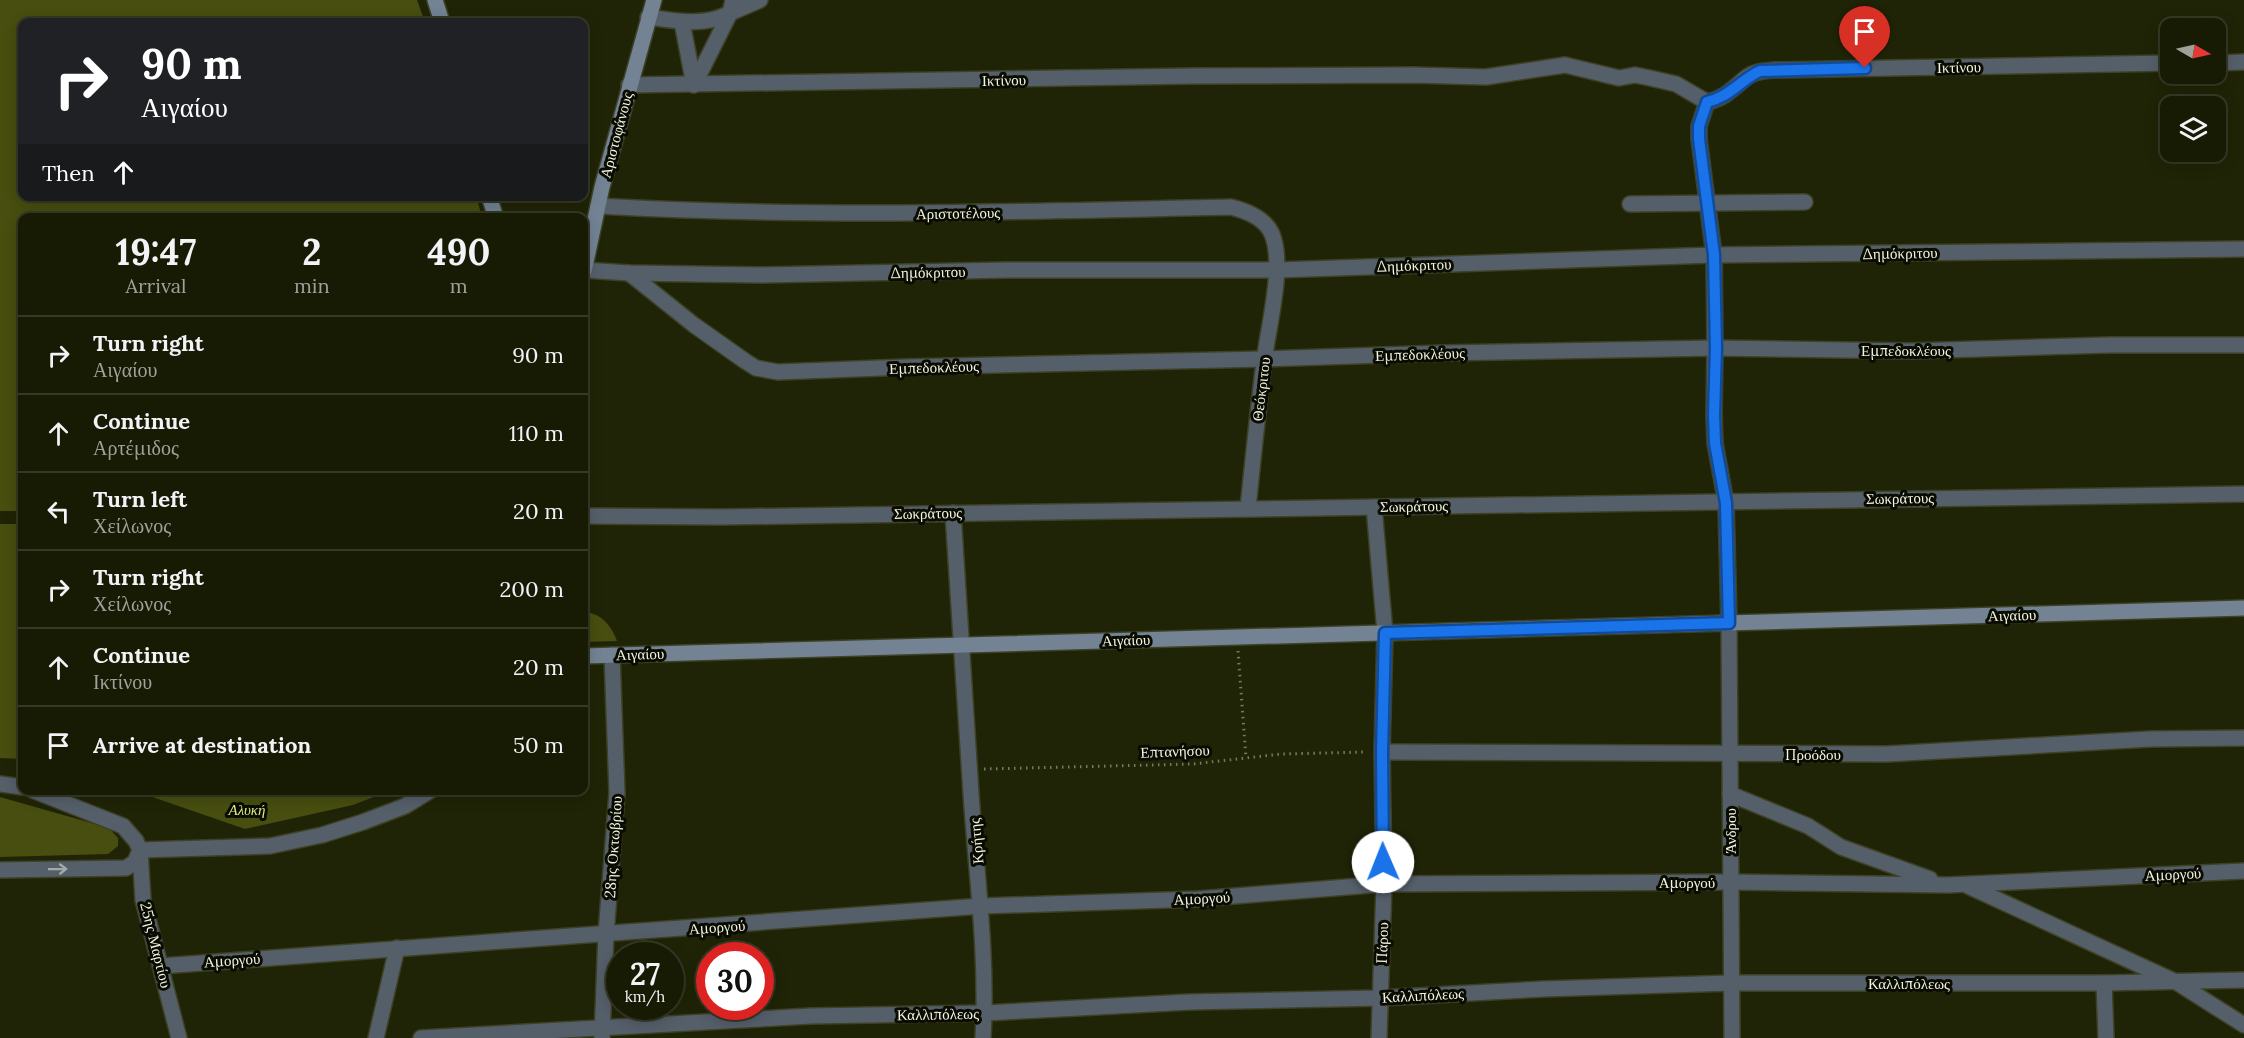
<!DOCTYPE html>
<html lang="en">
<head>
<meta charset="utf-8">
<style>
  :root { --surface:#181b04; --page:#252813; --text:#f1f3f6; --muted:#9fa19a; --line:#363926 }
  body { margin:0; font-family:Lora,serif; background:var(--page); color:var(--text); height:100vh; display:flex; flex-direction:column; font-size:22px; white-space:nowrap }
  * { box-sizing:border-box; margin:0 }
  p { font-size:20px; color:var(--muted) }
  .icon { flex:none; width:33px; height:33px; fill:none; stroke:currentColor; stroke-width:2; stroke-linecap:round; stroke-linejoin:round }
  .map { position:relative; flex:1; overflow:hidden }
  .side { position:absolute; left:18px; top:213px; width:570px; height:582px; display:flex; flex-direction:column; background:var(--surface); border-radius:12px; box-shadow:0 3px 15px #0003,0 0 0 2px var(--line) }
  .side>* { flex:none }
  .banner { position:absolute; left:18px; top:18px; width:570px; height:183px; border-radius:12px; box-shadow:0 3px 15px #0003,0 0 0 2px var(--line); background:#202124; color:#fff; overflow:hidden }
  .needle { width:39px; rotate:99deg }
  .fabs { position:absolute; left:2160px; top:18px; display:grid; gap:12px }
  .fabs a { display:grid; place-items:center; width:66px; height:66px; border-radius:12px; background:var(--surface); box-shadow:0 3px 15px #0003,0 0 0 2px var(--line); font-size:30px }
  .speed { position:absolute; left:606px; top:942px; display:flex; gap:12px; font-size:30px; font-weight:700; text-align:center }
  .speed>* { display:grid; place-content:center; width:78px; height:78px; border-radius:50%; background:var(--surface); box-shadow:0 3px 15px #0003,0 0 0 2px var(--line); line-height:1 }
  .speed small { font-size:15px; font-weight:400 }
  .speed .limit { border:9px solid #d22; background:#fff; color:#111 }
  .pin { position:absolute; display:grid; place-items:center; width:51px; height:51px; color:#fff; margin:-62px -26px; border-radius:50% 50% 50% 0; rotate:-45deg; box-shadow:0 0 6px #0007 }
  .pin .icon { rotate:45deg }
  .me { position:absolute; width:66px; margin:-33px; rotate:359deg; stroke-linejoin:round; filter:drop-shadow(0 0 4px #0008) }
  .turn { display:flex; align-items:center; gap:21px; height:126px; padding:0 24px; font-size:27px }
  .turn .icon { width:78px; height:78px; stroke-width:2.5 }
  .turn b { display:block; font-size:42px; line-height:51px }
  .then { display:flex; align-items:center; height:57px; padding:0 24px; background:#0003; gap:12px; font-size:22px }
  .eta { display:flex; justify-content:space-evenly; align-items:center; height:102px; text-align:center }
  .eta b { font-size:36px; font-weight:700; line-height:42px }
  ul { padding:0; list-style:none }
  li { display:flex; align-items:center; gap:18px; height:78px; padding:0 24px; border-top:2px solid var(--line) }
  li div { flex:1 }
  li b { display:block; font-size:22px }
  li em { font-style:normal }
  .map>svg:first-child { display:block }
</style>
</head>
<body>
<div class="map">
<svg width="2244" height="1038" viewBox="0 0 2244 1038">
  <rect width="100%" height="100%" fill="#202406"/>
  <g fill="#474e0f">
    <path d="M0,0H417L425,22H22V196H476L482,217L22,218V511H0Z"/>
    <path d="M0,524H22V759L0,758Z"/>
    <path d="M584,612C601,613 611,625 617,641L584,642Z"/>
    <path d="M135,791H389L353,805L245,829Z"/>
    <path d="M0,797L109,828L118,838V846L108,854L0,857Z"/>
  </g>
  <g fill="none" stroke-linecap="round" stroke-linejoin="round">
    <defs>
      <g id="street">
        <path d="M648,17C676,21 704,27 730,13L733,0"/>
        <path d="M682,22L694,85"/>
        <path d="M2216,63L2244,62"/>
        <path d="M629,85L1193,76L1413,75L1486,77L1565,65L1619,78L1635,75L1650,78L1676,84L1707,102"/>
        <path d="M694,85L730,13L760,0"/>
        <path d="M1630,204L1805,202"/>
        <path d="M598,206C809,218 1020,212 1231,207C1247,211 1265,218 1272,234C1285,266 1268,327 1264,362C1258,410 1253,459 1248,508"/>
        <path d="M584,270L629,273L760,275L1007,270H1278L1714,255L2244,249"/>
        <path d="M629,273L694,325L745,361L756,368L778,372L906,367L1264,359L1444,353L1715,348L1912,351L2109,345H2244"/>
        <path d="M1374,507L1385,633L1382,752L1384,884L1379,1038"/>
        <path d="M953,513C959,601 965,689 970,778C975,865 988,951 983,1038"/>
        <path d="M584,516L722,517L2244,494"/>
        <path d="M1382,752L1887,754L2150,739L2244,738"/>
        <path d="M0,784L22,787"/>
        <path d="M32,790L123,826L136,841L140,850L143,900L179,1038"/>
        <path d="M1730,794L1808,826L1841,847L1930,879"/>
        <path d="M140,850L270,846L322,835L363,822L405,806L431,790"/>
        <path d="M0,870L126,868L135,862L140,850"/>
        <path d="M1968,886L2176,982L2244,1025"/>
        <path d="M161,966L982,906L1198,899L1384,884L1730,882L1948,885L2244,871"/>
        <path d="M2104,983L2106,1038"/>
        <path d="M376,1038L397,948"/>
        <path d="M421,1038L811,1016L985,1013L1189,1002L1380,998L1543,989L1731,983H2104L2244,980"/>
        <path d="M602,1038L606,934L617,793L612,655"/>
        <path d="M1732,1038L1729,623L1726,503L1715,443L1714,415L1715,348L1714,255L1699,139V126L1707,102C1726,98 1733,88 1747,77C1755,71 1765,71 1774,70L2170,63"/>
      </g>
      <g id="secondary">
        <path d="M435,0L442,22"/>
        <path d="M489,196L496,218"/>
        <path d="M584,271L602,187L654,0"/>
        <path d="M584,656L2244,608"/>
      </g>
    </defs>
    <use href="#street" stroke="#3d4125" stroke-width="18"/>
    <use href="#secondary" stroke="#3d4125" stroke-width="18"/>
    <g stroke="#777b62" stroke-width="3" stroke-dasharray="1.5 4.5" stroke-linecap="butt">
      <path d="M1238,651L1246,758"/>
      <path d="M984,769L1193,764L1281,754L1366,752"/>
    </g>
    <use href="#street" stroke="#555f6a" stroke-width="15"/>
    <use href="#secondary" stroke="#738394" stroke-width="15"/>
  </g>
  <defs><path id="oneway-shaft" d="M-6 0H5M1.5-3L5.5 0L1.5 3" fill="none" stroke-width="1.6" stroke-linecap="round" stroke-linejoin="round" transform="scale(1.5)"/></defs>
  <use stroke="#a3aaa6" href="#oneway-shaft" transform="translate(58 869) rotate(-1)"/>
  <g fill="none" stroke-linecap="round" stroke-linejoin="round">
    <defs>
      <path id="route" d="M1383,862L1382,752L1385,633L1729,623L1726,503L1715,443L1714,415L1716,348L1714,255L1699,139V126L1707,102C1730,97 1740,80 1760,71L1865,68"/>
    </defs>
    <use href="#route" stroke="#114b97" stroke-width="15"/>
    <use href="#route" stroke="#1a73e8" stroke-width="10"/>
  </g>
  <g text-anchor="middle" dominant-baseline="central" stroke-width="6" stroke-linejoin="round" paint-order="stroke">
    <g font-size="15" fill="#f1f5e3" stroke="#0a0c02">
      <text transform="translate(1959 67) rotate(-1)">Ικτίνου</text>
      <text transform="translate(1004 80) rotate(-1)">Ικτίνου</text>
      <text transform="translate(616 135) rotate(-75)">Αριστοφάνους</text>
      <text transform="translate(958 213) rotate(-1)">Αριστοτέλους</text>
      <text transform="translate(1900 253) rotate(-1)">Δημόκριτου</text>
      <text transform="translate(1414 265) rotate(-2)">Δημόκριτου</text>
      <text transform="translate(928 272) rotate(-1)">Δημόκριτου</text>
      <text x="1906" y="350">Εμπεδοκλέους</text>
      <text transform="translate(1420 354) rotate(-2)">Εμπεδοκλέους</text>
      <text transform="translate(934 367) rotate(-2)">Εμπεδοκλέους</text>
      <text transform="translate(1261 389) rotate(-83)">Θεόκριτου</text>
      <text transform="translate(1900 498) rotate(-1)">Σωκράτους</text>
      <text transform="translate(1414 506) rotate(-1)">Σωκράτους</text>
      <text transform="translate(928 513) rotate(-1)">Σωκράτους</text>
      <text transform="translate(2012 615) rotate(-2)">Αιγαίου</text>
      <text transform="translate(1126 640) rotate(-2)">Αιγαίου</text>
      <text transform="translate(640 654) rotate(-2)">Αιγαίου</text>
      <text transform="translate(1175 751) rotate(-2)">Επτανήσου</text>
      <text x="1813" y="754">Προόδου</text>
      <text transform="translate(1730 831) rotate(-90)">Άνδρου</text>
      <text transform="translate(976 841) rotate(-95)">Κρήτης</text>
      <text transform="translate(613 847) rotate(-86)">28ης Οκτωβρίου</text>
      <text transform="translate(2173 874) rotate(-3)">Αμοργού</text>
      <text x="1687" y="882">Αμοργού</text>
      <text transform="translate(1202 898) rotate(-3)">Αμοργού</text>
      <text transform="translate(717 927) rotate(-4)">Αμοργού</text>
      <text transform="translate(1382 943) rotate(-88)">Πάρου</text>
      <text transform="translate(156 945) rotate(76)">25ης Μαρτίου</text>
      <text transform="translate(232 960) rotate(-4)">Αμοργού</text>
      <text x="1909" y="983">Καλλιπόλεως</text>
      <text transform="translate(1423 995) rotate(-3)">Καλλιπόλεως</text>
      <text transform="translate(938 1014) rotate(-1)">Καλλιπόλεως</text>
    </g>
    <g font-size="15" font-style="italic" fill="#ddec80" stroke="#0a0c02">
      <text x="247" y="809">Αλυκή</text>
    </g>
  </g>
</svg>
<div class="fabs">
<a><svg class="needle" viewBox="-14 -14 28 28"><path d="M0-13l5 13h-10z" fill="#e53935"/><path d="M0 13l5-13h-10z" fill="#9fa19a"/></svg></a>
<a><svg class="icon" aria-label="layers" viewBox="0 0 24 24"><path d="M12 4l9 5-9 5-9-5zM3 14l9 5 9-5"/></svg></a>
</div>
<div class="speed"><div>27<small>km/h</small></div><div class="limit">30</div></div>
<div class="pin" style="left:1865px;top:68px;background:#d93025"><svg class="icon" aria-label="arrive" viewBox="0 0 24 24"><path d="M6 21V4h12l-3 4 3 4H6"/></svg></div>
<svg class="me" style="left:1383px;top:862px" viewBox="-20 -20 40 40"><circle r="19" fill="#fff"/><path d="M0-13L10 11 0 6-10 11z" fill="#1a73e8"/></svg>
<div class="banner">
<div class="turn"><svg class="icon" aria-label="right" viewBox="0 0 24 24"><path d="M7 20v-9h11M14 6l5 5-5 5"/></svg><div><b>90 m</b>Αιγαίου</div></div>
<div class="then">Then<svg class="icon" aria-label="ahead" viewBox="0 0 24 24"><path d="M12 20V5M6 11l6-6 6 6"/></svg></div>
</div>
<section class="side">
<div class="eta">
<div><b>19:47</b><p>Arrival</p></div>
<div><b>2</b><p>min</p></div>
<div><b>490</b><p>m</p></div>
</div>
<ul>
<li><svg class="icon" aria-label="right" viewBox="0 0 24 24"><path d="M7 20v-9h11M14 6l5 5-5 5"/></svg><div><b>Turn right</b><p>Αιγαίου</p></div><em>90 m</em></li>
<li><svg class="icon" aria-label="ahead" viewBox="0 0 24 24"><path d="M12 20V5M6 11l6-6 6 6"/></svg><div><b>Continue</b><p>Αρτέμιδος</p></div><em>110 m</em></li>
<li><svg class="icon" aria-label="left" viewBox="0 0 24 24"><path d="M17 20v-9H6M10 6l-5 5 5 5"/></svg><div><b>Turn left</b><p>Χείλωνος</p></div><em>20 m</em></li>
<li><svg class="icon" aria-label="right" viewBox="0 0 24 24"><path d="M7 20v-9h11M14 6l5 5-5 5"/></svg><div><b>Turn right</b><p>Χείλωνος</p></div><em>200 m</em></li>
<li><svg class="icon" aria-label="ahead" viewBox="0 0 24 24"><path d="M12 20V5M6 11l6-6 6 6"/></svg><div><b>Continue</b><p>Ικτίνου</p></div><em>20 m</em></li>
<li><svg class="icon" aria-label="arrive" viewBox="0 0 24 24"><path d="M6 21V4h12l-3 4 3 4H6"/></svg><div><b>Arrive at destination</b></div><em>50 m</em></li>
</ul>
</section>
</div>
</body>
</html>
